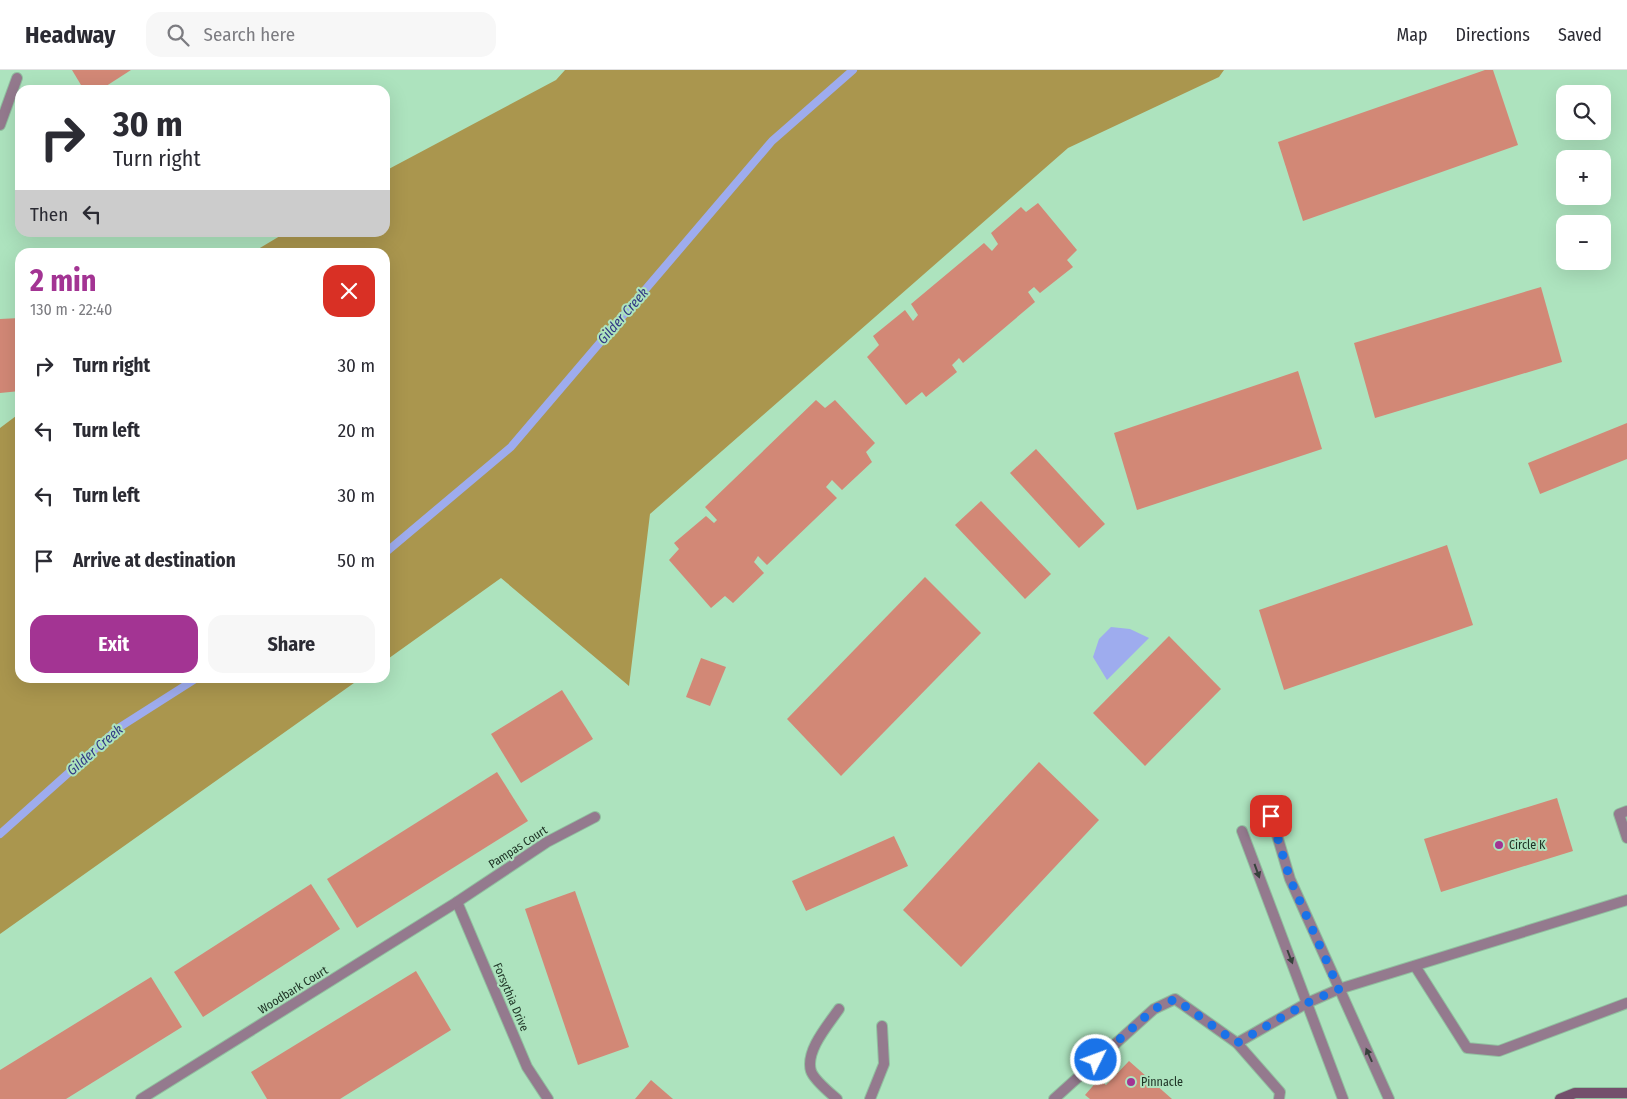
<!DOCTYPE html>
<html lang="en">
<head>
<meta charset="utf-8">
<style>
  :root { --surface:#fff; --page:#f7f7f7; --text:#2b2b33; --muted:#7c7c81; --line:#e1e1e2; --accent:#a33493 }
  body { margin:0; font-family:"Fira Sans Condensed",sans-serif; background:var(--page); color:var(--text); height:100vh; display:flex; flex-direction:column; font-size:19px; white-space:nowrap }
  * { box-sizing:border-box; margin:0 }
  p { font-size:16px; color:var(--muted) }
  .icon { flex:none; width:28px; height:28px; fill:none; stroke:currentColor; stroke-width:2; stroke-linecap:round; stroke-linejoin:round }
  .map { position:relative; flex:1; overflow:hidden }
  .details { position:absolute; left:15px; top:178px; width:375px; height:435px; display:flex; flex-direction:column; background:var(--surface); border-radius:15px; box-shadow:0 5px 20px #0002 }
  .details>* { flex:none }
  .banner { position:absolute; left:15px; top:15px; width:375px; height:152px; border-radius:15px; box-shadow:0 5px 20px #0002; background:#fff; color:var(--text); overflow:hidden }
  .controls { position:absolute; left:1556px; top:15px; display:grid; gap:10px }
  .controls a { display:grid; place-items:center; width:55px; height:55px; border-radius:10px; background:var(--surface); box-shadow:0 5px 20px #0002; font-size:25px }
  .pin { position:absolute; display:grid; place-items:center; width:42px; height:42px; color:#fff; margin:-21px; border-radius:10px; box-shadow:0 2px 8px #0006 }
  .me { position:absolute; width:55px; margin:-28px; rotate:48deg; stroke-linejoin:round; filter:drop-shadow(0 0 4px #0008) }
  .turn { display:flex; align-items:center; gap:18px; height:105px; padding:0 15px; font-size:22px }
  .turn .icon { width:65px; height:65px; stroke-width:2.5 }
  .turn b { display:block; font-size:35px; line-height:42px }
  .then { display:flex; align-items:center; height:48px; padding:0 15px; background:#0003; gap:10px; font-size:19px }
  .round { display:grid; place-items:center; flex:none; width:52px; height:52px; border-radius:15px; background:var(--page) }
  .overview { display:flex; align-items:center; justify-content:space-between; height:85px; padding:0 15px }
  h1 { font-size:30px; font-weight:700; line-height:38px; color:var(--accent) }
  .action { display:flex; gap:10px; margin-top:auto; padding:10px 15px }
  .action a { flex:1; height:58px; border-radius:15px; background:var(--accent); color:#fff; font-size:20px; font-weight:700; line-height:58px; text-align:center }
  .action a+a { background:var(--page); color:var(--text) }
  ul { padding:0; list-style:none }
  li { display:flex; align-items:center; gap:15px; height:65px; padding:0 15px }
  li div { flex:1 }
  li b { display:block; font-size:19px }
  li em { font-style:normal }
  header { display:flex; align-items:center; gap:30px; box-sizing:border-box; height:70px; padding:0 25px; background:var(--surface); border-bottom:1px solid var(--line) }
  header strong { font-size:24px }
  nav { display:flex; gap:28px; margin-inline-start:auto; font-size:18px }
  .search { width:350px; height:45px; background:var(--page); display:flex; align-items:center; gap:12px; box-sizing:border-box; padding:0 18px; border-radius:15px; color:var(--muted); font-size:19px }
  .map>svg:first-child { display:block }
</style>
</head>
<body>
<header>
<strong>Headway</strong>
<div class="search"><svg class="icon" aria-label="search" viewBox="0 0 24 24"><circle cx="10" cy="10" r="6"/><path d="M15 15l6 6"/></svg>Search here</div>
<nav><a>Map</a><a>Directions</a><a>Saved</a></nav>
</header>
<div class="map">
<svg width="1627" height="1029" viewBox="0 0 1627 1029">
  <rect width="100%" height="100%" fill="#ade3be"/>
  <g fill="#aa964e">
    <path d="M565,0H1224L1219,7L1068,78L650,444L629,616L501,508L385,591V182H253L285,163L385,162V101L556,10Z"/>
    <path d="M20,343V608H361L0,864V358Z"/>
  </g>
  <path fill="#9eacee" d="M1111,557L1130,559L1149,568L1107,610L1093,587L1099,569Z"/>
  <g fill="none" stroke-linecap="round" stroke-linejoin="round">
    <g stroke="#9eacee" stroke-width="8">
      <path d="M385,483L511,377L772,71L853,0"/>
      <path d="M0,764L120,657L197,608"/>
    </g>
  </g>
  <g fill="#d28876">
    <path d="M72,0H131L100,20H84Z"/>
    <path d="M1485,0H1493L1518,75L1303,151L1278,72Z"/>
    <path d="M1038,133L1077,180L1067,190L1073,197L1040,223L1034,217L1028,222L1035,232L963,293L959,288L952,295L957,302L926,327L922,322L906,335L867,287L879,275L873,266L905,240L913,251L918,245L911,234L984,173L992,181L998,174L991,163L1021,137L1026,142Z"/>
    <path d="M1541,217L1562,292L1375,348L1354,273Z"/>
    <path d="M20,248V321L0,323V249Z"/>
    <path d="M1298,301L1322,379L1137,440L1114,363Z"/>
    <path d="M816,330L825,338L835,330L875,373L866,382L872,392L842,420L832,410L826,417L837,428L767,495L758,486L754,492L764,503L733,533L725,526L711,538L669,490L679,479L674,473L706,446L714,453L717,450L705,437Z"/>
    <path d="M1627,353V389L1540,424L1528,393Z"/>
    <path d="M1036,379L1105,454L1079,478L1010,403Z"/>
    <path d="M981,431L1051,504L1025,529L955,455Z"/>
    <path d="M1447,475L1473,555L1284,620L1259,540Z"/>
    <path d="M925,507L981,563L841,706L787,649Z"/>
    <path d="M1169,566L1221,619L1145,696L1093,643Z"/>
    <path d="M701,588L726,597L710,636L686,627Z"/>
    <path d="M562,620L593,669L521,713L491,664Z"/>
    <path d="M1039,692L1099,750L961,897L903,840Z"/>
    <path d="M497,702L528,751L357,858L327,809Z"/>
    <path d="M1557,728L1573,781L1441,822L1424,769Z"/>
    <path d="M894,766L908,796L806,841L792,811Z"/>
    <path d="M311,814L340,859L203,947L174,902Z"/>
    <path d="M575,821L629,977L578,995L525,839Z"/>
    <path d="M416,901L451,960L340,1029H267L251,1002Z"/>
    <path d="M151,907L182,957L66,1029H0V1000Z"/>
    <path d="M1129,991L1172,1029H1090L1085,1025L1099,1009L1106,1015Z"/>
    <path d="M651,1010L673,1029H635Z"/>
  </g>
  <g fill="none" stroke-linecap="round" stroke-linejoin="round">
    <defs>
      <g id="service">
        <path d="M0,55L17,8"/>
        <path d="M1627,741L1619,744L1627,768"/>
        <path d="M1271,745L1290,809L1389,1029"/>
        <path d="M1242,761L1343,1029"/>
        <path d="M457,832L527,997L548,1029"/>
        <path d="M1415,896L1467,978L1499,981L1627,933"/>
        <path d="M1237,973L1307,933L1339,919L1627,830"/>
        <path d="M141,1029L457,832L547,772L595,747"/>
        <path d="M837,1029C830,1023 814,1010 811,1001C805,981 828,955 839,939"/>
        <path d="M870,1029L884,994L882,956"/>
        <path d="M1054,1029L1154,939L1175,929L1237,973L1280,1022L1279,1029"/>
      </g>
      <path id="secondary" d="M1560,1029L1575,1023H1627"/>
    </defs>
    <use href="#service" stroke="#91c0a0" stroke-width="12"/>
    <use href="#secondary" stroke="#91c0a0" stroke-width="12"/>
    <use href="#service" stroke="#947a8e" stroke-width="10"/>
    <use href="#secondary" stroke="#744f6c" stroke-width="10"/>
  </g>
  <defs><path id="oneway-solid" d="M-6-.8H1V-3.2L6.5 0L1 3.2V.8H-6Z" transform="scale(1.25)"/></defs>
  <g fill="#37433c">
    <use href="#oneway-solid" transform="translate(1257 801) rotate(70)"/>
    <use href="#oneway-solid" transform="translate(1290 887) rotate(69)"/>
    <use href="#oneway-solid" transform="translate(1369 985) rotate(-114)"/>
  </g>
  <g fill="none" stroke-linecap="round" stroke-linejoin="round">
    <path stroke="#1a73e8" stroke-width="9" stroke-dasharray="0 16.2" d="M1096,990L1154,939L1175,929L1237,973L1307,933L1339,919L1290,809L1271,746"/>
  </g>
  <g fill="#a33493" stroke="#ade3be" stroke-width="2">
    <circle cx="1499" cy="775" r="5"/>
    <circle cx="1131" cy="1012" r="5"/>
  </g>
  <g text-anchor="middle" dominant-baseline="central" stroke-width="4" stroke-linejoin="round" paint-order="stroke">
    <g font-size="12" fill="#203527" stroke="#ade3be" text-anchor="start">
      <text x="1509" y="775">Circle K</text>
      <text x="1141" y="1012">Pinnacle</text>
    </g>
    <g font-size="12" fill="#203527" stroke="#ade3be">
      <text transform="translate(518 777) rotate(-33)">Pampas Court</text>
      <text transform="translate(293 920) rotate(-32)">Woodbark Court</text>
      <text transform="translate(511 927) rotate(67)">Forsythia Drive</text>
    </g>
    <g font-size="14" font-style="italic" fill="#313985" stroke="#ade3be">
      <text transform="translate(623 246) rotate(-49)">Gilder Creek</text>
      <text transform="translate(95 680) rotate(-41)">Gilder Creek</text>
    </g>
  </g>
</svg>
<div class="controls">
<a><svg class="icon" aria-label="search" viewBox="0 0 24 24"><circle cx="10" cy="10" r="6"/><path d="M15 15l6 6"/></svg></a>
<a>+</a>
<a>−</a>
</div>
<div class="pin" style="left:1271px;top:746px;background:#d93025"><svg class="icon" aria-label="arrive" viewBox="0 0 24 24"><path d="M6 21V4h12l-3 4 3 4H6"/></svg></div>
<svg class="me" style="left:1096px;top:990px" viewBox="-20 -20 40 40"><circle r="17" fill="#1a73e8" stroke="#fff" stroke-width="3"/><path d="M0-11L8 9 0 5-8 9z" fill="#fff"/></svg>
<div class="banner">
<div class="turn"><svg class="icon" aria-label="right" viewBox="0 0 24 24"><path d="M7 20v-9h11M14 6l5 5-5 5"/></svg><div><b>30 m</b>Turn right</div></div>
<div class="then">Then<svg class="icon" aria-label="left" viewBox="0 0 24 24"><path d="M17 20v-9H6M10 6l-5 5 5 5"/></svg></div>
</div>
<section class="details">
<div class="overview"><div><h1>2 min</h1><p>130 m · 22:40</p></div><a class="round" style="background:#d93025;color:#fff"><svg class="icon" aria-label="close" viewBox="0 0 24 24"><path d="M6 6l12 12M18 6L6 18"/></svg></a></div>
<ul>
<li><svg class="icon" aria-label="right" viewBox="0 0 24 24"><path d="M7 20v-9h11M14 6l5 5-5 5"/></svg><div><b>Turn right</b></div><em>30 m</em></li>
<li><svg class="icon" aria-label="left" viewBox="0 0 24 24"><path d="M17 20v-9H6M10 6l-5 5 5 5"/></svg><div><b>Turn left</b></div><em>20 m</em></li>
<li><svg class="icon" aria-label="left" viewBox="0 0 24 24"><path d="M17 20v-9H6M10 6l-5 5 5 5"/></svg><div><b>Turn left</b></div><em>30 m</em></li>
<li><svg class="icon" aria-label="arrive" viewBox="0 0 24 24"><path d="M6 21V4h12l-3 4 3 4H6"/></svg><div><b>Arrive at destination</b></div><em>50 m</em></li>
</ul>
<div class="action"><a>Exit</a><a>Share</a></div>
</section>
</div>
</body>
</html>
